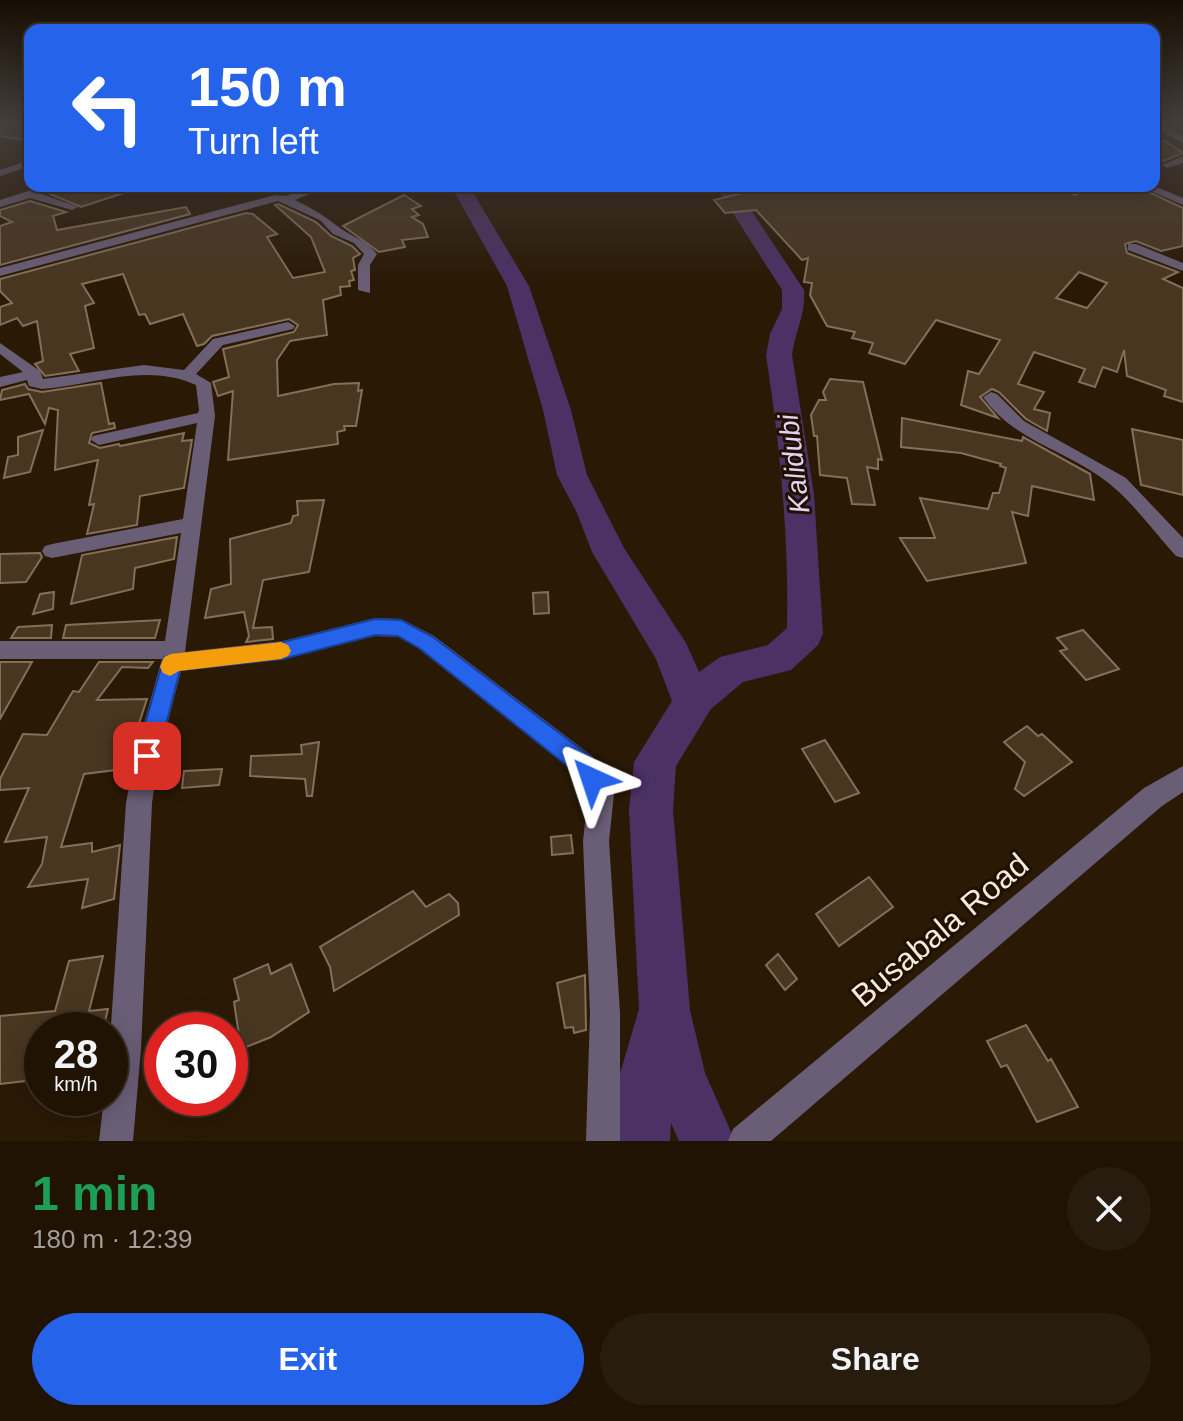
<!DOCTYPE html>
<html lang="en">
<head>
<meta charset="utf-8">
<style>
  :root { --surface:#201304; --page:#281c0e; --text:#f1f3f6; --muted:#a29e9a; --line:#3d3226; --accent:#2563eb }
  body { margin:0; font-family:Arial,sans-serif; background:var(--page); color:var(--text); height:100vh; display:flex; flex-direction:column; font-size:30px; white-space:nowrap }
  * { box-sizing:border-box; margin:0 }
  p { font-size:26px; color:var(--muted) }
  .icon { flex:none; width:44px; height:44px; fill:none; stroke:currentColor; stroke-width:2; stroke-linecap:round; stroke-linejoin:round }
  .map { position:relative; height:1141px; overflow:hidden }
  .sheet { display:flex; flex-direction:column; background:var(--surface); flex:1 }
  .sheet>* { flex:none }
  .guide { position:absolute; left:24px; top:24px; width:1136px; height:168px; border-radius:16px; box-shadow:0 4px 20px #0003,0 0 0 2px var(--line); background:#2563eb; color:#fff; overflow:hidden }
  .speed { position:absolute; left:24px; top:1012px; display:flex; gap:16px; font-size:40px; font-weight:700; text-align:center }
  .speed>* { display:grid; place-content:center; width:104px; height:104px; border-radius:50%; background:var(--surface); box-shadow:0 4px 20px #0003,0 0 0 2px var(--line); line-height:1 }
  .speed small { font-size:20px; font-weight:400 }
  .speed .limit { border:12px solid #d22; background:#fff; color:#111 }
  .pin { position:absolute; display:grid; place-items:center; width:68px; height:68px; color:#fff; margin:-34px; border-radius:16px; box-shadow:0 4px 12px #0006 }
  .me { position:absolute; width:88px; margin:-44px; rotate:318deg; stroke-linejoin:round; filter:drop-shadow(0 0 6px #0008) }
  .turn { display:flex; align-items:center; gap:28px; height:168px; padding:0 32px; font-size:36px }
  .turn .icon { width:104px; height:104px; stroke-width:2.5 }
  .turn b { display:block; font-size:56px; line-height:68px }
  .round { display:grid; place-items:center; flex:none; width:84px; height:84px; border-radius:42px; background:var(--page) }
  .head { display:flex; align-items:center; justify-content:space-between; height:136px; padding:0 32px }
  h1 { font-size:48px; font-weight:600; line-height:60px; color:#1e9e55 }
  .primary-button { display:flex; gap:16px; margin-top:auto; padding:16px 32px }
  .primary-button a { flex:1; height:92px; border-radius:48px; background:var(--accent); color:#fff; font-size:32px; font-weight:600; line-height:92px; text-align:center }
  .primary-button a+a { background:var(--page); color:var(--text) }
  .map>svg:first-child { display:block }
</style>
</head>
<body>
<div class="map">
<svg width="1183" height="1141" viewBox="0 0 1183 1141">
  <rect width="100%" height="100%" fill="#2a1905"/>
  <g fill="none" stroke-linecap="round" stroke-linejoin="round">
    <path fill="#4c3165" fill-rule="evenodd" d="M451,186H469L529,286L571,410L587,475L624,548L686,643L699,672L720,657L768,645L787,628C789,536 780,446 766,355L770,334L782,309V290L722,196L710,186H732L737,189L804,290C806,314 795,332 792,355L814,494L823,634L818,645L791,670L743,682L711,709L676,766L673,810L690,1010L705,1073L735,1141H679L671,1123L670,1141H614L619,1077L639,1009L629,810L634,762L672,701L656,659L592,552L577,513L557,475L543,410L507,286Z"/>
  </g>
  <g fill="#493621" stroke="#846f59" stroke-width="2" fill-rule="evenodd">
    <path d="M0,121H30V141L0,136Z"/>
    <path d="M1154,141H1165L1183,153L1161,162L1160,167L1154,166Z"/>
    <path d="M63,186H135L136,189L81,207L50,194Z"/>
    <path d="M741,186H997L1017,190L1039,186L1050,192L1063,189L1075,195L1096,186H1136L1183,208V246L1161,251L1136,241L1125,244L1127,253L1178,272L1163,279L1183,288V402L1164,396L1166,390L1127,376L1124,350L1117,372L1103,367L1095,387L1079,382L1085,369L1034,352L1018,384L1044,392L1034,409L1050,413L1047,431L1026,419L999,392L992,389L980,397L998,418L961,405L968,371L979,374L1000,340L936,320L905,364L869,353L873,343L852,338L855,332L827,326L810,295L812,283L804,282L808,258L802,260L756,210L725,213L714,200L747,192ZM1079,272L1107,283L1087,308L1056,298Z"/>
    <path d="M404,195L421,206L412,209L419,215L412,217L423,224L428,237L402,240L405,247L379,252L343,226Z"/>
    <path d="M30,201L66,212L53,216L57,230L186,207L190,214L0,265V226L12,222L0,216V210Z"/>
    <path d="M278,204L316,222L331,236L352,246L360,254L353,258L355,270L351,271L354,280L349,281L350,286L340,287L341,295L323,300L327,335L290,341L277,360L278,396L334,384L359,383L358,391L362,390L356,426H344L345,430L337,432L338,444L228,460L233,391L218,396L213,382L229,377L223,349L294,332L298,325L289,319L212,336L204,344L197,346L183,314L150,324L145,314L139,315L123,274L82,284L94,303L85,306L94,348L70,354L79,371L45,376L35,364L43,361L37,321L23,326L17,318L0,325V307L12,303L0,291V279L246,213L253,214L277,234L267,237L293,278L325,272L311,237L275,205Z"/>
    <path d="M830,379L863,382L882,460L878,459V469L867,467L875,505L852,504L847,478L820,475L817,436H814L811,415L819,400H826L823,392Z"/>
    <path d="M101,383L109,424L114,423L115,428L92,433L89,443L100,448L119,444L120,446L184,433L182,441L192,440L184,488L140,496L137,525L87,534L94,504L89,505L98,460L55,470L58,410L49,408L45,424L29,394L0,400L2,390L25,384L28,389L42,392Z"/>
    <path d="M902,418L1022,441L1023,437L1090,474L1094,500L1032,486L1028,516L1012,512L1026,563L927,581L900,538H935L920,498L988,509L993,493H999L1006,468L1000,466L1001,464L961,453L901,447Z"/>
    <path d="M1132,429L1183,440V495L1141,485Z"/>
    <path d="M43,430L30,472L4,478L8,457L18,455V437Z"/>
    <path d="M324,500L309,572L263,580L253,628L272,627L273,639L246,642L249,636L244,612L205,618L211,589L231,584L230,539L291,523L293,516L298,515L297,501Z"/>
    <path d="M177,537L174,559L135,568L133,589L71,604L82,555Z"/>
    <path d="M40,553L42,557L26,582L0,583V554Z"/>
    <path d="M54,592L53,609L33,614L40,594Z"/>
    <path d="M548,592L549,613L534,614L533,593Z"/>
    <path d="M160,620L155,638H63L66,625Z"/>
    <path d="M52,625L51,638H11L18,627Z"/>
    <path d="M1083,630L1119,669L1086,680L1060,651L1067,649L1057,638Z"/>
    <path d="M0,662H32L0,719Z"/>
    <path d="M99,662H153L148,668L122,667L97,700L147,699L124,769L84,774L61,847L92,843V852L120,845L114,899L82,908L88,879L28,887L42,864L47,837L5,842L29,788L0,790V779L23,734L47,735L73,691L79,692Z"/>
    <path d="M1027,726L1038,736L1042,734L1072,762L1024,796L1015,789L1025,762L1004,742Z"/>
    <path d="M825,740L859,793L835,802L802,749Z"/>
    <path d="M319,742L312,796H307L305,779L250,776L251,756L302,754L301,745Z"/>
    <path d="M222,769L219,785L182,788L184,771Z"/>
    <path d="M571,835L573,853L552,855L551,837Z"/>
    <path d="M869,877L893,907L839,946L816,914Z"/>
    <path d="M413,891L426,907L449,894L458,903L459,915L334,991L330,967L320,947Z"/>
    <path d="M778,954L797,979L785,990L766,965Z"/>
    <path d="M103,956L89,1011L108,1009L103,1030H42V1079L0,1084V1016L55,1011L69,961Z"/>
    <path d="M268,964L271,974L291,964L309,1012L271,1037L241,1049L234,1002L239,1000L234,979Z"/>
    <path d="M585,975L586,1030L574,1033L573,1027L565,1028L557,983Z"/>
    <path d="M1026,1025L1048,1061L1051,1059L1078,1107L1037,1122L1007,1065L1001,1067L987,1041Z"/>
  </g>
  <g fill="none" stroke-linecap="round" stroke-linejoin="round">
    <g fill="#6a5e77" fill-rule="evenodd">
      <path d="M1154,121L1183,136V143L1154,127Z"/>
      <path d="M1183,156V163L1167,168L1162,165Z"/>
      <path d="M30,160V166L0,176V170Z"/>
      <path d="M44,186H60L42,194L78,207L72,210L30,198L0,207V200Z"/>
      <path d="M312,186H327L295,200C314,209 324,216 340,228C354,238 366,240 377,254L370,265V293L358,290V265L364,254L354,243L333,234L320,220L278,201L0,276V268L275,195L286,196Z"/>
      <path d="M1139,186H1154L1183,198V205Z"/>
      <path d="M1128,244H1136L1183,263V271L1128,250Z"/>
      <path d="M288,322L295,326L293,329L223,345L196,374L211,383L215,416L185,652L283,641L375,618L401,619L434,636L592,756L614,794L609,841L620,1013V1141H586L590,1013L583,841L588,796L574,772L418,648L398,637L375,636L283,659L181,671L159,756L152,803L141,1049L133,1141H99L104,1098H110V1040L126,803L135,756L162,659H0V641H165L181,533L52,558L45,556L42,551L45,546L52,544L183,519L197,423L99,445L91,440L93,436L198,413L199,410L196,385C146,362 93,385 42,389L29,386L27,380L0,387V377L23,372L0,354V343L40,371L43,379L144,365L184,370L213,339Z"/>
      <path d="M991,392L997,394L1024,421L1126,478L1183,538V558L1176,556C1151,529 1130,497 1099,476C1059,448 1013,439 983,397Z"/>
    </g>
    <path fill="#6a5e77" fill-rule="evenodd" d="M1183,766V792L1162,806L771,1141H728L733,1129L1144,788Z"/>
  </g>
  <linearGradient id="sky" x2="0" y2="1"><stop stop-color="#170e03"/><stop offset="0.43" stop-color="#443e3b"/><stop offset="1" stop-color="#443e3b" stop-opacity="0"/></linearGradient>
  <rect width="1183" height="281" fill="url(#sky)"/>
  <path fill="#2563eb" stroke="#184099" stroke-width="2" d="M375,619L401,620L433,637L591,757L603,779L600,787L592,790L584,787L575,772L419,648L398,636L375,635L283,659L180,670L158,756L155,763L147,766L140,763L136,756L164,657L283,642Z"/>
  <path fill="#f59e0b" d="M281,642L288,645L291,651L288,656L281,659L179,671L170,676L163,673L160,667L164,657L171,654Z"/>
  <g text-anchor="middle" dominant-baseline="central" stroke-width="6" stroke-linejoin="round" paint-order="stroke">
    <g font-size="28" font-style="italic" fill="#e3d3f5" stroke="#201000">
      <text transform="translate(794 464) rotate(-97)">Kalidubi</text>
    </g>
    <g font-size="32" fill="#f6eade" stroke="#201000">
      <text transform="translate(940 930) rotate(-40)">Busabala Road</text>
    </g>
  </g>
</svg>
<div class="speed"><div>28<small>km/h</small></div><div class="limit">30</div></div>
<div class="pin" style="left:147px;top:756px;background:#d93025"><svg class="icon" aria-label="arrive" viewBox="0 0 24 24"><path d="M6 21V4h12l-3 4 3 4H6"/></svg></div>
<svg class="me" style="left:592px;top:779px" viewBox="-20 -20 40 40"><path d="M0-17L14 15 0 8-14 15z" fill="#2563eb" stroke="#fff" stroke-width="4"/></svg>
<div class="guide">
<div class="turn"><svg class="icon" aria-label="left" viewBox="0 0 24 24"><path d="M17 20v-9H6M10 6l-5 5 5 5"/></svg><div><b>150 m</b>Turn left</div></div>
</div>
</div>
<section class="sheet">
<div class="head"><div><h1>1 min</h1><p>180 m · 12:39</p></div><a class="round"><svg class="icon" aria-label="close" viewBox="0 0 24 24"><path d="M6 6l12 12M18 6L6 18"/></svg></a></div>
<div class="primary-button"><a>Exit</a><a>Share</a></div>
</section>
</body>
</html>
